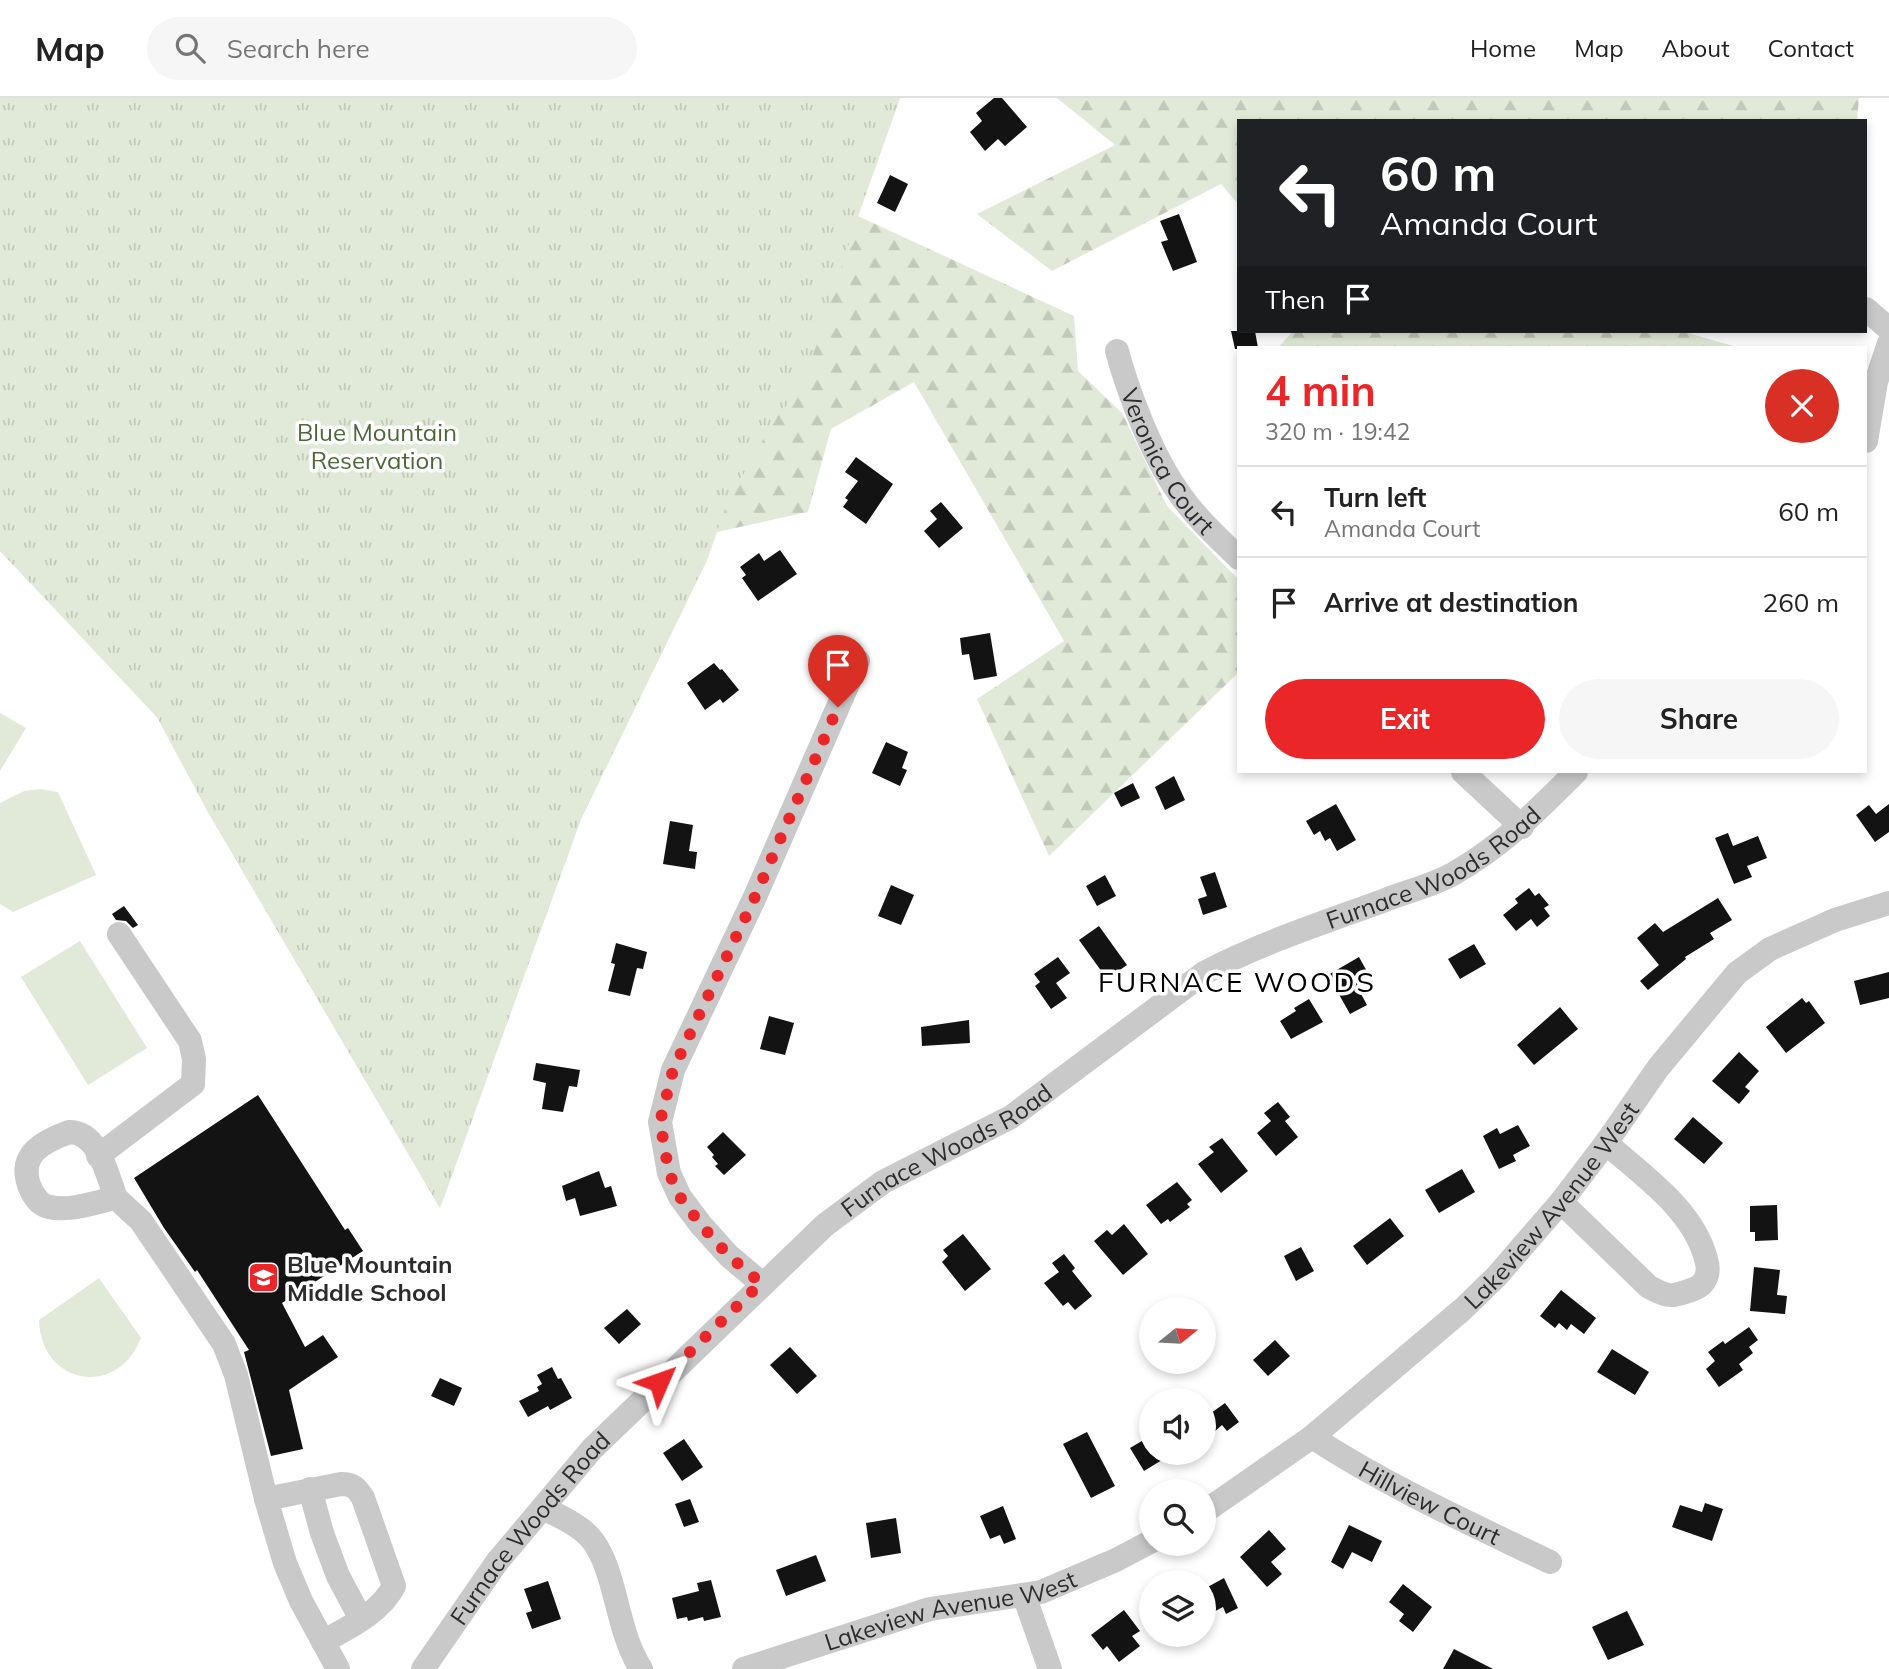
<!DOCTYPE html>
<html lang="en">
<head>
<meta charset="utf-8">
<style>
  :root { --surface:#fff; --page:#f6f6f6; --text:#222; --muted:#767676; --line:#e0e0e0; --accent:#ea2629 }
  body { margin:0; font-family:Mulish,sans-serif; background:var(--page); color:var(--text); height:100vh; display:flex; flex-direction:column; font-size:26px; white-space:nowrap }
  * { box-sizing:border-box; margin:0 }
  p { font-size:23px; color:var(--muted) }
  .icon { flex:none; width:38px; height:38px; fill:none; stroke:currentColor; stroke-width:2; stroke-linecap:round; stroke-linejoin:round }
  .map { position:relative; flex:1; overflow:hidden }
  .panel { position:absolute; left:1237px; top:248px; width:630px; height:427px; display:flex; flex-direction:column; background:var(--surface); border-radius:0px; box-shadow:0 4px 10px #0003 }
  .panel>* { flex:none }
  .guide { position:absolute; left:1237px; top:21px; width:630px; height:214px; border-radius:0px; box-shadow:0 4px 10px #0003; background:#202124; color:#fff; overflow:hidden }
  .needle { width:46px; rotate:72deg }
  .tools { position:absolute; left:1139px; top:1199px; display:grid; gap:14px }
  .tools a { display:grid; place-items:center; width:77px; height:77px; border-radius:50%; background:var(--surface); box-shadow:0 4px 10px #0003; font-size:35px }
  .pin { position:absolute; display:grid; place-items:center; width:60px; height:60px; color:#fff; margin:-72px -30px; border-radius:50% 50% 50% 0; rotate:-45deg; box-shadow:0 0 7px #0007 }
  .pin .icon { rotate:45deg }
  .me { position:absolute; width:77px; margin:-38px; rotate:47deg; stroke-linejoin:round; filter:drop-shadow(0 0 5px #0008) }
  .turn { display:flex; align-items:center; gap:24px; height:147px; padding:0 28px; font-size:32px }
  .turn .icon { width:91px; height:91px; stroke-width:2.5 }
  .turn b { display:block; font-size:49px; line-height:60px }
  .then { display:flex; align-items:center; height:66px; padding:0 28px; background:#0003; gap:14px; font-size:26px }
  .round { display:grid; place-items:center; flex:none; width:74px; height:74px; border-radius:37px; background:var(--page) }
  .headline { display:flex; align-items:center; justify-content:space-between; height:119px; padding:0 28px }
  h1 { font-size:42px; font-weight:700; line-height:52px; color:var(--accent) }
  .action { display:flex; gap:14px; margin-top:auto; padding:14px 28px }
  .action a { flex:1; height:80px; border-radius:42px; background:var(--accent); color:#fff; font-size:28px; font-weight:700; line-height:80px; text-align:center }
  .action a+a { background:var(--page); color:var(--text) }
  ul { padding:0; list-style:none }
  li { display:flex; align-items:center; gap:21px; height:91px; padding:0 28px; border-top:2px solid var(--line) }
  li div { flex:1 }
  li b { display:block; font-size:26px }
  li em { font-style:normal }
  header { display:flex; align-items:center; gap:42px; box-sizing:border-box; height:98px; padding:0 35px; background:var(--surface); border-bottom:2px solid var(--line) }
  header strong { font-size:33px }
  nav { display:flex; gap:38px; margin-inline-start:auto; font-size:24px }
  .search { width:490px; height:63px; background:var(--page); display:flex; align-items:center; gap:18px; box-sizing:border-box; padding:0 24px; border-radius:38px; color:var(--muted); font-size:26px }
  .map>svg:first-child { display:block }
</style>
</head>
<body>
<header>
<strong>Map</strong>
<div class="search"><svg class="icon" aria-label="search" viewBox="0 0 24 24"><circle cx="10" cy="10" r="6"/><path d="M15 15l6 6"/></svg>Search here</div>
<nav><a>Home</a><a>Map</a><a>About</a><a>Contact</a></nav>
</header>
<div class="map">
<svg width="1889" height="1571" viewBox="0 0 1889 1571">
  <defs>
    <pattern id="forest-firs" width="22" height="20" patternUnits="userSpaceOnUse" patternTransform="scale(1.75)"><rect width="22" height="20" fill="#e1ead8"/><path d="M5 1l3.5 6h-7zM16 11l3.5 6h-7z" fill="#c1c9ba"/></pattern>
    <pattern id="park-tufts" width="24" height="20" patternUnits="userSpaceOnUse" patternTransform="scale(1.75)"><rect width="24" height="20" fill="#e1ead8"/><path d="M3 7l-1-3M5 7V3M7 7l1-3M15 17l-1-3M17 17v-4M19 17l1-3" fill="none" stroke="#c1c9ba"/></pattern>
  </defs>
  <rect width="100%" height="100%" fill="#fff"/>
  <g fill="url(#forest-firs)">
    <path d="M0,0H900L858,118L1074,218L1078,273L1122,315L1167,408L1239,482V574L1049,758L977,601L1064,543L914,284L831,331L808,414L717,434L707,462L581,721L440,1110L208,714L157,619L0,453Z"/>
    <path d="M1057,0H1859L1857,23H1239V107L1221,86L1052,173L977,116L1115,47Z"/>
    <path d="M1293,233H1692L1691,236L1737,249L1278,250Z"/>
  </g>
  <path fill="url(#park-tufts)" d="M0,0H900L858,118L808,272L790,304L775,321L727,405L707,462L581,721L440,1110L208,714L157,619L0,453Z"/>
  <g fill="#e1ead8">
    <path d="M0,615L26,630L0,673Z"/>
    <path d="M41,691L58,694L96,777L13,814L0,806V705L24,693Z"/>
    <path d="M80,843L147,950L88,987L21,879Z"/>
    <path d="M99,1180L141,1240C117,1301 41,1287 39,1222Z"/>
  </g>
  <g fill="#131313">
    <path d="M994,0H1002L1027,29L1005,48L998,41L985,53L970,34L982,23L976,15Z"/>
    <path d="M890,77L908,86L895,114L877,105Z"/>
    <path d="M1179,116L1197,164L1173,173L1161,144L1168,142L1160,123Z"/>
    <path d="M1231,233H1255L1258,250L1235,251Z"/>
    <path d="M856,359L893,386L866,426L843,409L848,402L845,400L858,383L845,374Z"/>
    <path d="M941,404L963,430L939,450L924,433L937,421L930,413Z"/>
    <path d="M780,452L797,476L758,503L742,480L746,477L740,469L759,455L764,463Z"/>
    <path d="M990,535L997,578L974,582L969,556L962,557L960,540Z"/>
    <path d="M714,565L720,572L722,571L739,592L723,605L720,601L705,612L687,585Z"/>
    <path d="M886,644L908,654L902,670L907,672L900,688L872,675Z"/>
    <path d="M1174,678L1185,702L1165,712L1155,689Z"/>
    <path d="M1133,685L1140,700L1121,709L1114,695Z"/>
    <path d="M1336,706L1356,742L1337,753L1330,740L1325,743L1320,733L1314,737L1306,723Z"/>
    <path d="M1889,706V734L1875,744L1856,717L1869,707L1876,716Z"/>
    <path d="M670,723L693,727L689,753L697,754L695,771L663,766Z"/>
    <path d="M1728,735L1733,748L1758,738L1767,760L1747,768L1752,779L1734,786L1715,740Z"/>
    <path d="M1215,774L1227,809L1203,817L1198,801L1207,798L1200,779Z"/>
    <path d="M1105,777L1116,798L1097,808L1086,788Z"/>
    <path d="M891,787L914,797L901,827L878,818Z"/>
    <path d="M1529,790L1535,798L1539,795L1549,807L1544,810L1550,818L1537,829L1531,821L1516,833L1503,817L1518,805L1515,801Z"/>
    <path d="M1718,800L1732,822L1710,835L1714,841L1685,859L1686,861L1648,892L1640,883L1659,867L1637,840L1655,825L1663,834Z"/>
    <path d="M124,808L138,827L133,830L126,823L116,822L112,816Z"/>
    <path d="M1099,828L1127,867L1107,881L1079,842Z"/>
    <path d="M616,845L647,854L643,871L637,870L630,898L608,893L615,866L611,865Z"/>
    <path d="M1474,846L1486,866L1460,881L1448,861Z"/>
    <path d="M1058,859L1070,875L1056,885L1067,900L1051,911L1035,888L1040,884L1034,876Z"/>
    <path d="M1359,859L1374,886L1360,894L1367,907L1350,916L1328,877Z"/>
    <path d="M1889,874V900L1860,907L1854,883Z"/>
    <path d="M1802,900L1806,905L1809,903L1825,925L1786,955L1766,929Z"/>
    <path d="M1309,901L1323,924L1291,941L1280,923L1296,913L1294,910Z"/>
    <path d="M1560,909L1578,931L1534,967L1517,947Z"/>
    <path d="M769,918L794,925L785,957L760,951Z"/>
    <path d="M969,922L970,945L922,948L921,929Z"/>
    <path d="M1739,954L1759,973L1745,989L1750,993L1739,1006L1712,983Z"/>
    <path d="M536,965L580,972L577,989L569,988L563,1014L542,1011L546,985L533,982Z"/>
    <path d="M258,997L345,1132L348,1130L363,1153L282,1205L305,1249L323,1237L338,1259L289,1292L303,1351L271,1358L244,1254L249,1252L197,1172L195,1174L164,1130L134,1080Z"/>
    <path d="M1278,1004L1290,1019L1285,1023L1298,1039L1276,1058L1257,1035L1271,1023L1264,1015Z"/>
    <path d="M1693,1019L1723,1045L1704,1066L1674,1041Z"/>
    <path d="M1518,1027L1530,1048L1513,1057L1516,1063L1499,1071L1483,1038L1497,1030L1500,1036Z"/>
    <path d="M723,1034L746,1057L724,1077L715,1068L718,1066L712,1059L714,1057L707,1049Z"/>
    <path d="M1222,1040L1248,1073L1221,1095L1198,1066L1214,1054L1209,1049Z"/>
    <path d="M1462,1071L1475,1094L1439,1115L1425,1092Z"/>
    <path d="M599,1073L605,1090L611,1088L617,1108L580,1118L575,1100L566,1103L562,1088Z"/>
    <path d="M1177,1084L1192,1102L1187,1106L1190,1109L1170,1124L1168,1121L1161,1126L1146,1107Z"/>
    <path d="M1777,1107L1778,1142L1755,1143V1134H1750V1108Z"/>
    <path d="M1390,1120L1404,1138L1367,1167L1353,1148Z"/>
    <path d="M1124,1126L1148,1156L1123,1177L1094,1143L1107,1132L1112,1137Z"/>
    <path d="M963,1136L991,1171L965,1193L942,1164L948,1158L943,1152Z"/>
    <path d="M1301,1149L1314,1173L1296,1183L1284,1158Z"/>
    <path d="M1064,1156L1075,1170L1072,1173L1092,1198L1075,1212L1068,1204L1063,1208L1044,1185L1059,1174L1052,1165Z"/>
    <path d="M1754,1169L1780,1172L1777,1197L1787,1198L1785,1216L1750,1213Z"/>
    <path d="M1561,1192L1596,1220L1584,1236L1571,1226L1567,1232L1559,1225L1555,1230L1540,1218Z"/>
    <path d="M627,1211L641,1226L619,1246L604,1230Z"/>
    <path d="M1749,1229L1758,1242L1749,1249L1753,1255L1739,1266L1743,1272L1719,1289L1706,1271L1715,1263L1708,1254L1723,1243L1725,1246Z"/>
    <path d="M1275,1242L1290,1258L1268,1278L1253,1262Z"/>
    <path d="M790,1249L817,1278L797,1296L770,1267Z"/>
    <path d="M1612,1251L1649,1274L1635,1297L1597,1274Z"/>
    <path d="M552,1269L558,1281L561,1280L572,1300L550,1312L548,1308L528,1319L519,1303L539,1293L537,1289L542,1286L537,1277Z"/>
    <path d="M440,1280L462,1290L454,1308L431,1298Z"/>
    <path d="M1225,1305L1239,1324L1227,1333L1222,1327L1214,1334L1204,1320Z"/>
    <path d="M1087,1334L1115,1388L1091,1400L1063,1346Z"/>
    <path d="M1152,1337V1354H1175L1144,1373L1130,1350Z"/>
    <path d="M684,1341L703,1369L682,1383L663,1355Z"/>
    <path d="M690,1401L699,1424L684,1429L675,1406Z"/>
    <path d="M1705,1405L1723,1411L1712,1443L1672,1429L1680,1407L1702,1414Z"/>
    <path d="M1003,1408L1016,1441L1004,1446L1000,1437L990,1441L980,1418Z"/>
    <path d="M896,1420L901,1455L871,1460L866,1425Z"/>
    <path d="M1349,1427L1382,1443L1372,1464L1352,1454L1343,1471L1331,1464Z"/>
    <path d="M1269,1432L1286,1451L1271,1464L1282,1476L1267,1489L1240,1459Z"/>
    <path d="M816,1457L826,1483L786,1498L776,1472Z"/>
    <path d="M1224,1480L1238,1510L1226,1516L1223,1509L1204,1519V1491Z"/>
    <path d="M711,1482L721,1519L704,1523L703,1519L688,1523L687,1519L677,1521L672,1500L699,1493L697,1485Z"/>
    <path d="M548,1483L561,1521L532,1531L526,1515L532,1513L524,1491Z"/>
    <path d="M1403,1486L1432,1509L1413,1534L1399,1523L1404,1516L1389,1504Z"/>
    <path d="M1124,1512L1140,1533L1132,1538L1140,1548L1119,1564L1107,1548L1103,1552L1091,1537Z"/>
    <path d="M1627,1513L1644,1547L1608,1562L1592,1529Z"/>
    <path d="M1454,1551L1493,1571H1443Z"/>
  </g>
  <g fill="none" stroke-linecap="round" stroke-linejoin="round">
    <g stroke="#c9c9c9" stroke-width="24">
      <path d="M1866,211L1889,231"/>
      <path id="s1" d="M1117,253C1128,294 1152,357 1177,392C1194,418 1217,439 1239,460"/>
      <path d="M1866,343L1876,284L1889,245"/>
      <path d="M1463,674L1522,729"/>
      <path d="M69,1034C99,1034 107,1077 116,1100C95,1104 67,1115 46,1108C38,1105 32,1095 29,1087C18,1055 45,1043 69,1034Z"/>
      <path d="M98,1058L193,986L194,961L190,943L119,836"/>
      <path d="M116,1100L141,1123L224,1246L236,1277L266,1401L285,1465L301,1503L338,1571"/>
      <path d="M1561,1104L1649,1189C1669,1200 1673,1199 1694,1191C1707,1186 1710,1174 1706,1161C1693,1111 1643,1078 1606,1045"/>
      <path d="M761,1185L729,1158L701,1127L680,1099L669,1075L660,1024L673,972L754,801L858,563"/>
      <path id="s2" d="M1312,1339C1387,1388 1469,1425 1550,1464"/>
      <path d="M310,1391L322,1435L338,1478L361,1521"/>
      <path d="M266,1401L341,1386C353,1386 357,1390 363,1400L394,1488C380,1515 349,1529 323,1544"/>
      <path d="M543,1410C559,1418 582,1428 593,1443C617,1476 616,1532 641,1571"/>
      <path id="s3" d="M1204,1414L1312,1339L1463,1211L1496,1179L1561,1104L1606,1045L1658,970L1737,875L1770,851L1835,822L1889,805"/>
      <path d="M1024,1497L1050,1571"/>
      <path id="s4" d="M423,1571L497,1464L592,1351L825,1127L883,1084L1011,1019L1204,875C1261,845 1322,825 1383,803C1405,794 1431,788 1453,776C1501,749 1538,712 1576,674"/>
      <path id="s5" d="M744,1571L930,1511L1041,1494L1116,1462L1152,1443"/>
    </g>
  </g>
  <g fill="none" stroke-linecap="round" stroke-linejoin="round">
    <path stroke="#ea2629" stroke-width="12" stroke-dasharray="0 21.6" d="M659,1284L761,1185L729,1158L701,1127L680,1099L669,1075L660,1024L673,972L754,801L838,609"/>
  </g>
  <defs>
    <symbol id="school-square" viewBox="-11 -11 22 22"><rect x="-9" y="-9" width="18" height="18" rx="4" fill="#ea2629" stroke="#fff"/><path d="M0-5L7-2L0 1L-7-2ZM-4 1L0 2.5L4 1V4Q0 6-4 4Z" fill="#fff"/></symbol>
  </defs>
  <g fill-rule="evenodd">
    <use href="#school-square" x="246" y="1162" width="35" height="35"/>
  </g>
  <g text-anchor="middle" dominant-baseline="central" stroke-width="7" stroke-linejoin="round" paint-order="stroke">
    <g font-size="24" fill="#4c6838" stroke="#fff">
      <text x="377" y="334">Blue Mountain<tspan x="377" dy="28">Reservation</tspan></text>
    </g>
    <g font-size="24" fill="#2c2c2c" stroke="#fff">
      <text stroke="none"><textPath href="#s1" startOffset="122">Veronica Court</textPath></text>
      <text stroke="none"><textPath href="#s4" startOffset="1311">Furnace Woods Road</textPath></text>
      <text stroke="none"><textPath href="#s4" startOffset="744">Furnace Woods Road</textPath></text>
      <text stroke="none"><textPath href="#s3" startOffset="466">Lakeview Avenue West</textPath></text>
      <text stroke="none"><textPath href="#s2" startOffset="135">Hillview Court</textPath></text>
      <text stroke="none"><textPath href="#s4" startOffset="177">Furnace Woods Road</textPath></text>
      <text stroke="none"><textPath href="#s5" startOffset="215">Lakeview Avenue West</textPath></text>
    </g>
    <g font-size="24" font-weight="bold" fill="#2c2c2c" stroke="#fff" text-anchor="start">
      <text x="287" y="1166">Blue Mountain<tspan x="287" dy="28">Middle School</tspan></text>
    </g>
    <g font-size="28" letter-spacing="2" fill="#000" stroke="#fff">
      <text x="1237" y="883">FURNACE WOODS</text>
    </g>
  </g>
</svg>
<div class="tools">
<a><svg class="needle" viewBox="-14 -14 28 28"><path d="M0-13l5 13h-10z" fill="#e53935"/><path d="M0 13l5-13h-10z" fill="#767676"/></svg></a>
<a><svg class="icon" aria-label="sound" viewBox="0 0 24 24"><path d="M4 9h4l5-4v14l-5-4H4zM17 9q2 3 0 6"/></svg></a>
<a><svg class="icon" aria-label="search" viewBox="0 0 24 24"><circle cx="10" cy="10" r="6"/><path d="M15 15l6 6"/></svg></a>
<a><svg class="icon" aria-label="layers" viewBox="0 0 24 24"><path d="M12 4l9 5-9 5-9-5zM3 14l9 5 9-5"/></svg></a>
</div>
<div class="pin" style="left:838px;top:609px;background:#d93025"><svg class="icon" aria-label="arrive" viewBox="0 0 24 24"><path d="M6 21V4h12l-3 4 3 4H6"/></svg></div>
<svg class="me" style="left:659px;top:1284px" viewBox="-20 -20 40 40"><path d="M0-17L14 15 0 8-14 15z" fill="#ea2629" stroke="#fff" stroke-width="4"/></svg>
<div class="guide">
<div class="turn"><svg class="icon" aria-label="left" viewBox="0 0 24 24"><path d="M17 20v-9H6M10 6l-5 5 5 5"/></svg><div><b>60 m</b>Amanda Court</div></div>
<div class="then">Then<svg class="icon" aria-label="arrive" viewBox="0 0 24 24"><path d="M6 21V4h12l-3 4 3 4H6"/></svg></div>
</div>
<section class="panel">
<div class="headline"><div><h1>4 min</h1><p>320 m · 19:42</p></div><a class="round" style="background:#d93025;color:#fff"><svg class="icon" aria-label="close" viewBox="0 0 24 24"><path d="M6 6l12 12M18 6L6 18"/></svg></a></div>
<ul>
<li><svg class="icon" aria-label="left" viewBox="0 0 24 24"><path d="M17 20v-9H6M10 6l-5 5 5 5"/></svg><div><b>Turn left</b><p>Amanda Court</p></div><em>60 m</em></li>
<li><svg class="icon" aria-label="arrive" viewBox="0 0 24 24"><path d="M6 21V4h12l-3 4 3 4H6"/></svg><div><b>Arrive at destination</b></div><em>260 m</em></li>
</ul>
<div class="action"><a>Exit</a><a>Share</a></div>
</section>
</div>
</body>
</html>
